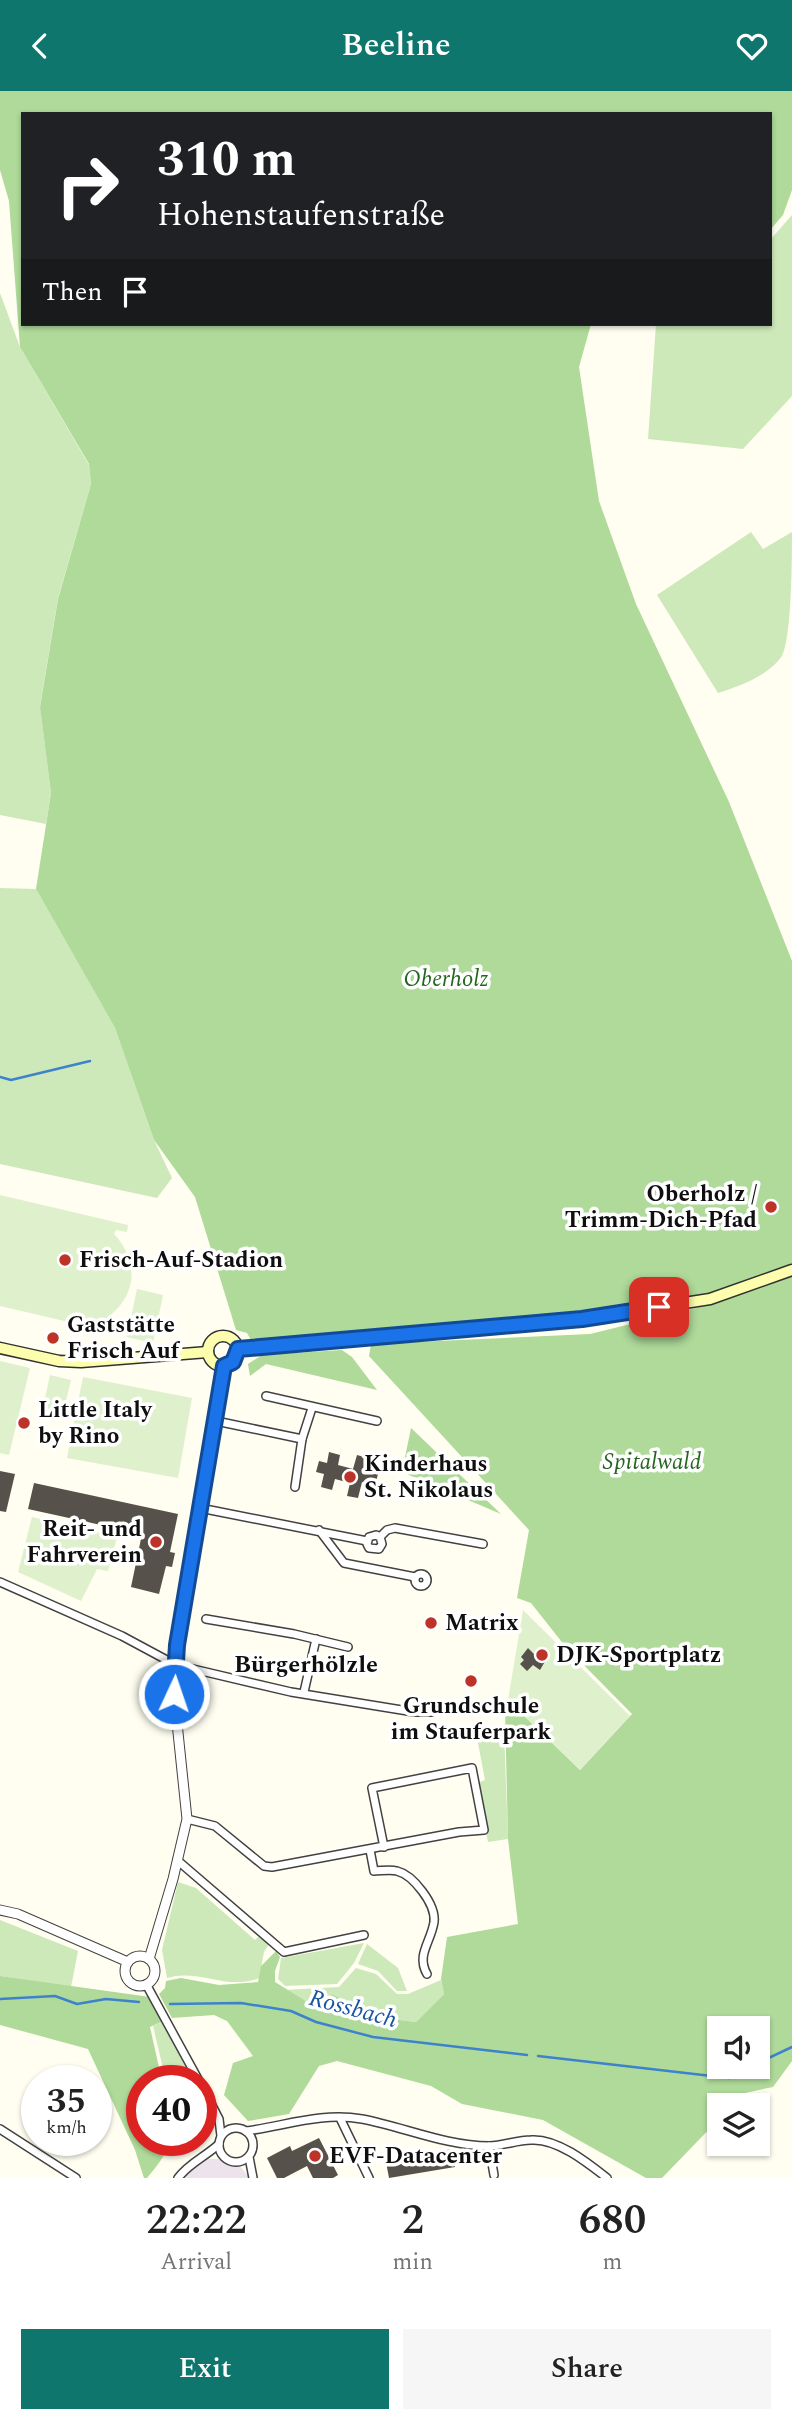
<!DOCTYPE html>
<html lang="en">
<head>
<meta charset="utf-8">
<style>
  :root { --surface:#fff; --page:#f6f6f6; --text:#222; --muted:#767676; --accent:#0f766e }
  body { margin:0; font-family:Spectral,serif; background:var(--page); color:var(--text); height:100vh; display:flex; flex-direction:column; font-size:26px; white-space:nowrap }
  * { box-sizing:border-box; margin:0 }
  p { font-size:23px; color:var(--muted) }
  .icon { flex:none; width:38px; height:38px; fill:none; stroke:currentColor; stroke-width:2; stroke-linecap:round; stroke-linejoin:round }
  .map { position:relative; height:2087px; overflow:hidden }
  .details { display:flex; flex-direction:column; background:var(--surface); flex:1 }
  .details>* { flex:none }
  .banner { position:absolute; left:21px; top:21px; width:751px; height:214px; border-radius:0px; box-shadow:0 2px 5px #0004; background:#202124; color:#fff; overflow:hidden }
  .buttons { position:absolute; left:707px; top:1925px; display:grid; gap:14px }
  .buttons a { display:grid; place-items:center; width:63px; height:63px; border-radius:0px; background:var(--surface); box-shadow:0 2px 5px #0004; font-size:35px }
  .speed { position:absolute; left:21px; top:1974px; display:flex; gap:14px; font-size:35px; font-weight:700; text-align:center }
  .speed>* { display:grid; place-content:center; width:91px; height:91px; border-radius:50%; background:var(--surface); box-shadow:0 2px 5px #0004; line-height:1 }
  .speed small { font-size:18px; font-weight:400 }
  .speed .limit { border:10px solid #d22; background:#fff; color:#111 }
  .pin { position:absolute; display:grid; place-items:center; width:60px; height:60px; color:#fff; margin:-30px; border-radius:14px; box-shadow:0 4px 10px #0006 }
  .me { position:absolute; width:77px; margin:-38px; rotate:3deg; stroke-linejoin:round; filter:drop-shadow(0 0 5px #0008) }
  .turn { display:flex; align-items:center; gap:24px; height:147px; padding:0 21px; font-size:32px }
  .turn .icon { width:91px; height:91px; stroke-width:2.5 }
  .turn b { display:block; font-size:49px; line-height:60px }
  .then { display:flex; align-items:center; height:66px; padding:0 21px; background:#0003; gap:14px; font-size:26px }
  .eta { display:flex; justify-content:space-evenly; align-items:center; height:119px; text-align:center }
  .eta b { font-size:42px; font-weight:600; line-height:49px }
  .button { display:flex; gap:14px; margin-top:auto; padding:14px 21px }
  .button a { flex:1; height:80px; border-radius:0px; background:var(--accent); color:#fff; font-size:28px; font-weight:600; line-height:80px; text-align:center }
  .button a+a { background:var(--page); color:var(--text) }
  header { display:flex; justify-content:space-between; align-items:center; height:91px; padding:0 21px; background:var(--accent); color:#fff; font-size:32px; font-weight:600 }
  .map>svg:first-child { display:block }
</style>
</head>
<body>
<header><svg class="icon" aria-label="back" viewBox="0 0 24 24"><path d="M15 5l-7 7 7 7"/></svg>Beeline<svg class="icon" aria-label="heart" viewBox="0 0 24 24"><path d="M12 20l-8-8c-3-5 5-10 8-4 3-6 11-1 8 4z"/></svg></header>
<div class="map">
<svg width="792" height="2087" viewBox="0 0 792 2087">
  <rect width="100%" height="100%" fill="#fffef1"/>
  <path fill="#ede3ed" d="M208,2068H223L238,2073L250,2087H182L192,2075Z"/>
  <g fill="#cde9ba">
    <path d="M792,124V305L743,358L648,348L656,233H770V149Z"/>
    <path d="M0,202L20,256L89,374L91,393L58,507L40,615L51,702L46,733L0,724Z"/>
    <path d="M751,441L763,458L792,441C792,466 792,546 782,565C768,585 740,595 718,602L657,504Z"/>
    <path d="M0,797L36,798L115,937L154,1049L172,1087L157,1107L0,1073Z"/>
    <path d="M504,1639L508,1748L488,1751L477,1692L485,1689L477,1647Z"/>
    <path d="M178,1791L196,1797L255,1849L259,1845L269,1853L264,1861L259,1887C228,1900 197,1877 167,1887L162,1859Z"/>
    <path d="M0,1829L78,1860L71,1896L0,1885Z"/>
    <path d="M364,1852L354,1872L337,1893L285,1895L278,1888L281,1867Z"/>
    <path d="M367,1853L398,1877L407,1900H397L378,1880L358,1873Z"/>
    <path d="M356,1877L376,1883L397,1903H408L441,1889L444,1903L416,1931L375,1926L332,1903L313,1914L284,1899L339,1896Z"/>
    <path d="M163,1930L187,1980L166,1990L153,1935Z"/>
  </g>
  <g fill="#afda9a" fill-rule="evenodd">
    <path d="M0,0H792V99L783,124L770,139V23H23V233H591L579,276L599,410L636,513L729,711L792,870V1175L715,1202L576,1225L252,1251L247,1242L236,1239L195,1106L154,1049L115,937L36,798L51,702L40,616L58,508L91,393L89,373L20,256L9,110L0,79Z"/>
    <path d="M792,1183V1970L773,1996L745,2002L733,2014H719V2028L662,2087H646L543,2029L462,2013L431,1995L337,1970L319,1975L289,2023L248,2030L224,2004L233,1972L253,1965L227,1930L214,1924L172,1927L159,1903L165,1897L166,1890L181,1887L219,1894L258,1891L261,1875L276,1860L280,1866L275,1880V1891L312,1914L332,1903L375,1926L416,1931L444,1903L441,1888L447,1846L518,1833L508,1748L505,1618L522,1623L580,1679L632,1623L565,1555L531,1512L517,1507L529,1439L369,1265L371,1253L590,1243L712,1213ZM719,1937H758V1976H719Z"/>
    <path d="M342,1259L352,1266L377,1299L266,1273L250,1285L248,1273L262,1264Z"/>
    <path d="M411,1337L501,1423L402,1381Z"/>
    <path d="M0,1885L150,1906L163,1930L150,1936L162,1990H142V2049H169C167,2064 156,2076 147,2087H144L135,2059L88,1958L0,1934Z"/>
  </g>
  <g fill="#dff0cc">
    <path d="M0,1104L128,1134L127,1141L116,1139L114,1143C132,1162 139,1190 121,1213C113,1224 106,1225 103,1239L0,1215Z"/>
    <path d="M137,1198L163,1204L153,1252L127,1246Z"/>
    <path d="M0,1270L30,1277L9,1364L0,1362Z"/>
    <path d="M50,1284L71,1289L62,1326L42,1321Z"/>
    <path d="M83,1286L192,1307L178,1387L67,1367Z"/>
    <path d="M32,1426L117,1446L108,1480L97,1478L81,1510L18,1481Z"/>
    <path d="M523,1519L630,1625L580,1679L508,1609Z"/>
  </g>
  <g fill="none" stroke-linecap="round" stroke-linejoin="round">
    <g stroke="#3e82cc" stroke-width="2.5">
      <path d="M0,986L11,989L90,970"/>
      <path d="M0,1908L55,1905L77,1913L106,1908L139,1911"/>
      <path d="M170,1913L241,1912L291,1920L316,1931L373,1946L527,1964"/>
      <path d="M538,1965L729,1987L751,1976"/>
      <path d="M758,1972L792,1956"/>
    </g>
  </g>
  <g fill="#57514b">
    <path d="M329,1361L340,1364L338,1374L353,1378L357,1364L368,1367L365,1380L378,1383L375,1395L362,1391L358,1407L347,1405L350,1392L335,1388L332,1399L321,1396L324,1383L316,1381L319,1370L327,1372Z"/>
    <path d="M0,1380L15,1383L6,1421L0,1420Z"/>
    <path d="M34,1392L178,1423L170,1461L175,1462L172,1476L166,1475L159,1503L131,1496L142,1443L28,1418Z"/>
    <path d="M528,1557L535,1564L540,1559L547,1567L540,1579L533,1574L527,1580L520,1573L524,1569L521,1566Z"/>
    <path d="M319,2047L338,2084L333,2087H313L307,2075L284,2087H277L267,2067L290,2055L292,2060Z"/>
    <path d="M452,2058L455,2076L389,2087L386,2071Z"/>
  </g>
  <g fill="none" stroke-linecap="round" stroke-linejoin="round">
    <defs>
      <g id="minor">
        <path d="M266,1305L377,1330"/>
        <path d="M216,1330L302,1348L312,1317"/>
        <path d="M295,1396L302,1348"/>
        <path d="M200,1417L367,1450"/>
        <path d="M319,1439L344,1472L415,1486"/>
        <path d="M380,1446L382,1453L379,1458L369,1457L367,1453L369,1446L376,1444L380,1446L387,1439L395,1437L483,1453"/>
        <circle cx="421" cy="1489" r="6"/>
        <path d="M0,1491L122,1545L176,1574L291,1601L414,1621H432"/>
        <path d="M206,1528L294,1543L348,1556"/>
        <path d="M304,1601L316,1548"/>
        <path d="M187,1728L215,1735L264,1775L272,1776L459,1741L484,1739L472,1677L372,1697L384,1756"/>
        <path d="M370,1759L374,1780C381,1780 390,1778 397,1780C413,1784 436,1813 434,1831C431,1851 416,1864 427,1883"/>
        <path d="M177,1769L284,1861L364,1844"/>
        <path d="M146,1893L199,1990"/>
        <path d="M201,1993L219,2028L221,2045"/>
        <path d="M340,2027L369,2087"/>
        <circle cx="236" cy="2054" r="17"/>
        <path d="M0,2038L76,2087"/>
        <path d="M246,2040C285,2035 321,2021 362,2028C404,2036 446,2055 489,2055C503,2055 517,2049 531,2049C557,2047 588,2072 607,2087"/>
        <path d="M489,2055L494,2084"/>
        <path d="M249,2066L253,2087"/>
        <path d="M178,2087C189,2072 205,2066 219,2053"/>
      </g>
      <g id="tertiary">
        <path d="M0,1819L18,1823L128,1871"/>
        <circle cx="140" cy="1880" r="15"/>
        <path d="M149,1868L173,1788L187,1728L174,1603L177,1554L224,1275"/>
      </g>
      <g id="secondary">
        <circle cx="223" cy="1260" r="15"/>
        <path d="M0,1257L59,1270L81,1271L208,1261"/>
        <path d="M238,1259L582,1228L710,1208L792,1179"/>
      </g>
    </defs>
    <use href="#minor" stroke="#424242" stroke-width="10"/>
    <use href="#tertiary" stroke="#424242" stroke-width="11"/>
    <use href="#secondary" stroke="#313131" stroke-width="13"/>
    <use href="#minor" stroke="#fff" stroke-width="7"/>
    <use href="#tertiary" stroke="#fff" stroke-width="9"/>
    <use href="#secondary" stroke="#fdfead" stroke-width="10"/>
  </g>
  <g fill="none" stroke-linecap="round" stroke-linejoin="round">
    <defs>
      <path id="route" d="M174,1603L177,1554L224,1275L233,1271L238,1258L582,1228L659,1216"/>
    </defs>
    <use href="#route" stroke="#114b97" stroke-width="18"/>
    <use href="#route" stroke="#1a73e8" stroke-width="12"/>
  </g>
  <g fill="#be3328" stroke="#fff" stroke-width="2.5">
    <circle cx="771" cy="1116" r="7"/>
    <circle cx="65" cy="1169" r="7"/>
    <circle cx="53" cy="1247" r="7"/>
    <circle cx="24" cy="1332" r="7"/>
    <circle cx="350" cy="1386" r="7"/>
    <circle cx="156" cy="1451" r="7"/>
    <circle cx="431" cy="1532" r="7"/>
    <circle cx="542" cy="1564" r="7"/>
    <circle cx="471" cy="1590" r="7"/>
    <circle cx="315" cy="2065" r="7"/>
  </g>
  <g text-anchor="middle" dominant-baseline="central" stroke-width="7" stroke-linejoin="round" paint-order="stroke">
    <g font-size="23" font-style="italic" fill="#25661f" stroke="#fff">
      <text x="446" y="888">Oberholz</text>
      <text x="652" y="1371">Spitalwald</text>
    </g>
    <g font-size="23" font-weight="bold" fill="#0f0f0f" stroke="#fff" text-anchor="start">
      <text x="757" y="1103" text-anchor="end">Oberholz /<tspan x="757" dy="26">Trimm-Dich-Pfad</tspan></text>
      <text x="79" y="1169">Frisch-Auf-Stadion</text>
      <text x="67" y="1234">Gaststätte<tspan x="67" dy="26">Frisch Auf</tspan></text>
      <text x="38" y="1319">Little Italy<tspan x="38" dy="26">by Rino</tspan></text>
      <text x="364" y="1373">Kinderhaus<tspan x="364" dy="26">St. Nikolaus</tspan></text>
      <text x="142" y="1438" text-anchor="end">Reit- und<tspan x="142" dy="26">Fahrverein</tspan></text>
      <text x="445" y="1532">Matrix</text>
      <text x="556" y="1564">DJK-Sportplatz</text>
      <text x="471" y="1615" text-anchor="middle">Grundschule<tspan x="471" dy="26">im Stauferpark</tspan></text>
      <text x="329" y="2065">EVF-Datacenter</text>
    </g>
    <g font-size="24" font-weight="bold" fill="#0f0f0f" stroke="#fff">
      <text x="306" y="1574">Bürgerhölzle</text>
    </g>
    <g font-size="24" font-style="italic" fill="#1954a0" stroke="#fff">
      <text transform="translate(353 1918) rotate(15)">Rossbach</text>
    </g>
  </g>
</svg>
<div class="buttons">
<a><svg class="icon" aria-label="sound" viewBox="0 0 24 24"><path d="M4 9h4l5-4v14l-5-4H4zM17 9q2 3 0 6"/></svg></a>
<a><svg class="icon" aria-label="layers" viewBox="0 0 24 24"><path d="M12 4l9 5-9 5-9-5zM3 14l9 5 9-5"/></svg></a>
</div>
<div class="speed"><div>35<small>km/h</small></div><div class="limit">40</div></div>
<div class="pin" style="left:659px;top:1216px;background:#d93025"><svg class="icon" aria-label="arrive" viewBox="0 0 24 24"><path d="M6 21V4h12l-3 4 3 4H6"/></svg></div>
<svg class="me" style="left:174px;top:1603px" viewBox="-20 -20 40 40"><circle r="17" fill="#1a73e8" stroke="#fff" stroke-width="3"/><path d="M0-11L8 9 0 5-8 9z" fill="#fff"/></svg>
<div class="banner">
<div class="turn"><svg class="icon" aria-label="right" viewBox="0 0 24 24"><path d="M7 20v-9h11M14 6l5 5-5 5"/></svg><div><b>310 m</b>Hohenstaufenstraße</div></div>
<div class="then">Then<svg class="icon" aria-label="arrive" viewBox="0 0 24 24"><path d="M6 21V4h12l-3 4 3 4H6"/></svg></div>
</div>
</div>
<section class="details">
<div class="eta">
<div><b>22:22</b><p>Arrival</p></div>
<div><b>2</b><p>min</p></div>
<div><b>680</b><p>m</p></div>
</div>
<div class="button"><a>Exit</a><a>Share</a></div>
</section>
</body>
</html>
